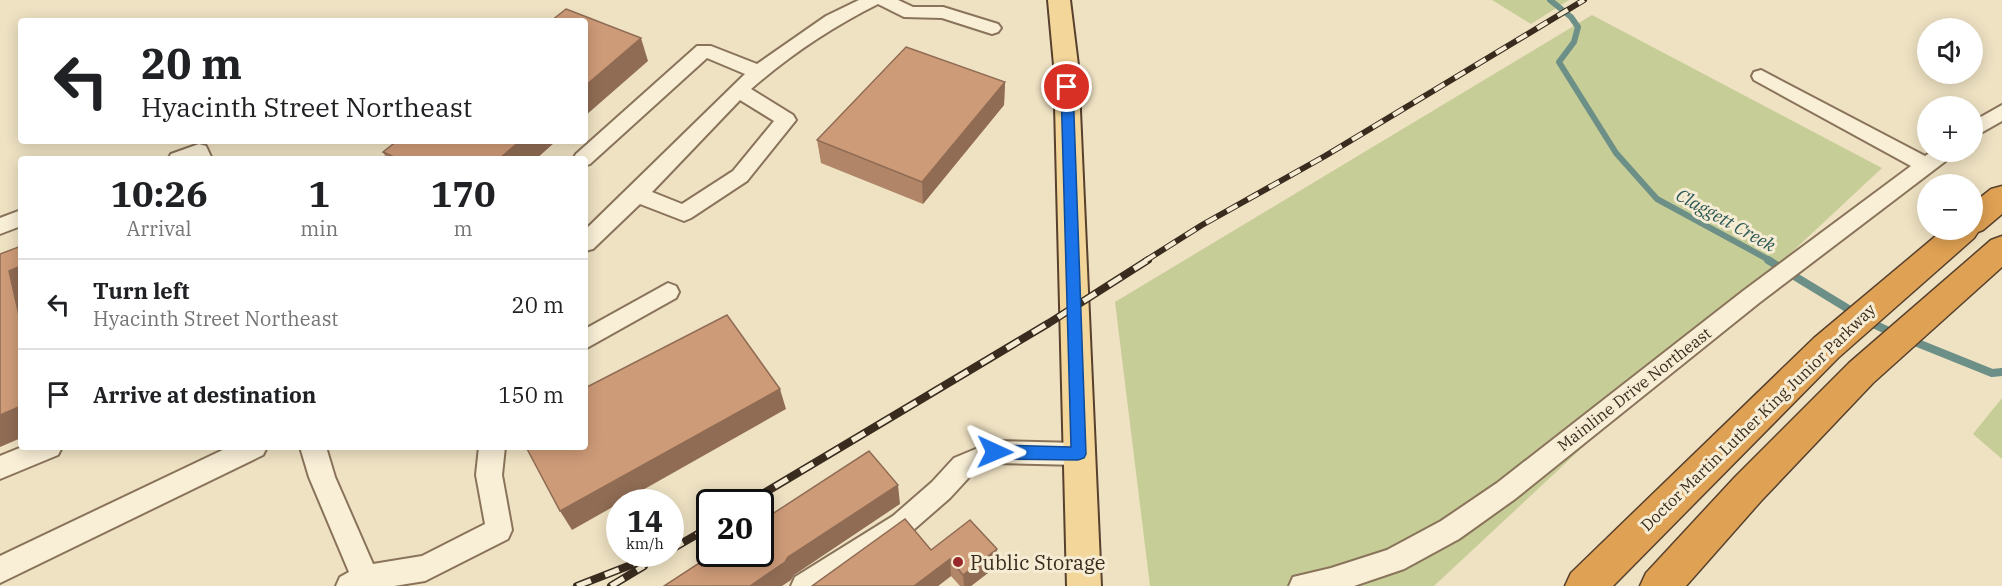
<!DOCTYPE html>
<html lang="en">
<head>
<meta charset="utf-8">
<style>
  :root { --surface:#fff; --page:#f6f6f6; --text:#202124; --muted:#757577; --line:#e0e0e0 }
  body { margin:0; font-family:"IBM Plex Serif",serif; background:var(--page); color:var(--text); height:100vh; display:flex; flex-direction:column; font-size:22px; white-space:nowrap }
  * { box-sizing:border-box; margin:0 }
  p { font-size:20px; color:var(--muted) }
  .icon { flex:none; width:33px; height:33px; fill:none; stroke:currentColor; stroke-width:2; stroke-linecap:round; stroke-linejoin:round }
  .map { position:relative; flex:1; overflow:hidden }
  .drawer { position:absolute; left:18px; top:156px; width:570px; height:294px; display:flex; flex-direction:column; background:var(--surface); border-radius:6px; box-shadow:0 3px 15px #0003 }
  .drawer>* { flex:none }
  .banner { position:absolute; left:18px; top:18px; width:570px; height:126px; border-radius:6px; box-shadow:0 3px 15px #0003; background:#fff; color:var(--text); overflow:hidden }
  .tools { position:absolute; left:1917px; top:18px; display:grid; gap:12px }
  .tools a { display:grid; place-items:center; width:66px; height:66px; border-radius:50%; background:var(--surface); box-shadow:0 3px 15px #0003; font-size:30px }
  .speed { position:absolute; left:606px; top:489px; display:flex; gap:12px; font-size:30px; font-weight:700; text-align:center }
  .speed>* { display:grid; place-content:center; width:78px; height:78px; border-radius:50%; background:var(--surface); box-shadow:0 3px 15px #0003; line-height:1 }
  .speed small { font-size:15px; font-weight:400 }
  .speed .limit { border:3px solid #111; border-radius:9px; background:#fff; color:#111 }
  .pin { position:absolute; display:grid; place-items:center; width:51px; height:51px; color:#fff; margin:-26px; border:3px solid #fff; border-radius:50%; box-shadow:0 2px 6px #0007 }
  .me { position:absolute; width:66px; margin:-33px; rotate:91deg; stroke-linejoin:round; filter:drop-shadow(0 0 4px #0008) }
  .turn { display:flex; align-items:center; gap:21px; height:126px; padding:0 24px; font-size:27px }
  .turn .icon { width:78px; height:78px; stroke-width:2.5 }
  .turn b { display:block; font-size:42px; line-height:51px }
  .eta { display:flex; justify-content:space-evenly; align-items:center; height:102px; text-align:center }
  .eta b { font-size:36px; font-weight:800; line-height:42px }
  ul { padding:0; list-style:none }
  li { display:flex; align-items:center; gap:18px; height:90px; padding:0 24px; border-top:2px solid var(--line) }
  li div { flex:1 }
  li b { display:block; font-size:22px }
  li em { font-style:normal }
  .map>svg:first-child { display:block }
</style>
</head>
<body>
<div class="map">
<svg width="2002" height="586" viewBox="0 0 2002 586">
  <rect width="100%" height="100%" fill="#efe2c3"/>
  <g fill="#c7cd97">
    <path d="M1492,0H1569L1531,24Z"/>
    <path d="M1592,15L1882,168L1434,586H1150L1115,302Z"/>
    <path d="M2002,398V459L1973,434Z"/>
  </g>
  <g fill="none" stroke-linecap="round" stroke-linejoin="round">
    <path stroke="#6c9087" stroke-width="6" d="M1550,0L1571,17L1578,27L1574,42L1559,62L1616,153L1657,199L1771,261"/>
    <g stroke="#6c9087" stroke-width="8">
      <path d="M1768,260L1855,313"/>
      <path d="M1867,321L1895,334"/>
      <path d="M1910,340L1992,373L2002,372"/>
    </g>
    <defs>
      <g id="minor">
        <path d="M859,0H898L913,7H943L998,24L1001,28L998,32L992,34L942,18L904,17L878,4C832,27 790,55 751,89L793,115L796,120L747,181L691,218L684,221L640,204L593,249L585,251V230L745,74L707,58L590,164L585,166V159H573L576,154L697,46H711L757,64L826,16ZM740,100L774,121L733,171L682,204L652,192Z"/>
        <path d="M1761,70L1925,156L1931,152H1954L1951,157L1759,303L1515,499L1459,539L1404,569L1354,586H1289L1293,577L1331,568L1387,550L1441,521L1497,483L1743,291L1911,166L1754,80L1752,76L1754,72Z"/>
        <path d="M2002,105V121L1972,138V122Z"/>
        <path d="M199,144L206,146L212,159H168L171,154Z"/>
        <path d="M21,210V226L0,234V218Z"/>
        <path d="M668,283L676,286L679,292L676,298L585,349V329Z"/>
        <path d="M995,441L1078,443L1087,446L1091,454L1087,462L1078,465L997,463L972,474L950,498L911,532L829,586H791L795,577L893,516L932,482L954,458Z"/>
        <path d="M22,447H62L58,455L0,479V456Z"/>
        <path d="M229,447H267L263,455L0,583V556Z"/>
        <path d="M300,447H326L335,477L373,564L422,556L485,524L476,475L479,447H505L502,475L512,530L508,539L425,581L394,586H336L340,577L349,572L309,477Z"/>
      </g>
      <path id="major" d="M1048,0H1070L1078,65L1101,586H1067L1054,65Z"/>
      <g id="highway">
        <path d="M2002,186V214L1983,230L1978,232L1974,238L1838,358L1613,586H1565L1571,573L1814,338L1943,230H1972V204L1991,189Z"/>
        <path d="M2002,236V267L1873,383L1761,501L1686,586H1640L1646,573L1735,477L1849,363L1991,240Z"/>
      </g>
    </defs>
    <use href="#minor" stroke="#89735a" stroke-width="4"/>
    <use href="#major" stroke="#57412e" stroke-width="4"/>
    <use href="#highway" stroke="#57412e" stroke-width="3"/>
    <use href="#minor" fill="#f9efd7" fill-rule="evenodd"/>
    <use href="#major" fill="#f3d79a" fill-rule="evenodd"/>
    <use href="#highway" fill="#dfa153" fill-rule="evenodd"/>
    <defs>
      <path id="rail-far1" d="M1145,261L1202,225L1325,156L1584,0"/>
      <g id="rail">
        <path d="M749,502L1049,323L1148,260"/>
        <path d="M670,550L710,527"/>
        <path d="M577,586L659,554"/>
        <path d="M611,586L644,566"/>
      </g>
    </defs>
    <use href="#rail-far1" stroke="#392b1e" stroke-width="6"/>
    <use href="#rail" stroke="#392b1e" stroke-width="8"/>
    <use href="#rail-far1" stroke="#f6ecd3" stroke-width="4" stroke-dasharray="12" stroke-linecap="butt"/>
    <use href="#rail" stroke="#f6ecd3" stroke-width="5" stroke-dasharray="15" stroke-linecap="butt"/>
  </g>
  <g fill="#b18567">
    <path d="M1005,82L1004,105L923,204L821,163L817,140Z"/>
    <path d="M556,141L536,159H387L383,152Z"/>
    <path d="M997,549V566L971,586H960L951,576L938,586H812L931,550Z"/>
  </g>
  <g fill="#906c54">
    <path d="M641,38L648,61L585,116V86Z"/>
    <path d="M1005,82L1004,105L923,204L922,182Z"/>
    <path d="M520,141H556L536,159H499Z"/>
    <path d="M21,266V324L9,271Z"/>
    <path d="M780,389L786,409L572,530L560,511Z"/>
    <path d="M21,406V438L0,447V415Z"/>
    <path d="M898,485L900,504L794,575L791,580L782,586H750L788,557Z"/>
    <path d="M997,549V566L971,586H964L963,575Z"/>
    <path d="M950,559L951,576L938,586H914Z"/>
  </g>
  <g fill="#ce9b78" stroke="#906c54" stroke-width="1.5">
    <path d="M566,9L641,38L585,86V21H551Z"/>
    <path d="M906,47L1005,82L922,182L817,140Z"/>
    <path d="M397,141H520L499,159H398L383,152Z"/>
    <path d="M21,246V266L9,271L21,324V406L0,415V254Z"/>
    <path d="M727,315L780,389L560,511L526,447H585V388Z"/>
    <path d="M869,451L898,485L788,557L785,562L750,586H664L713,554H760V522Z"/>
    <path d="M905,519L931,550L970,520L997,549L963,575L950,559L914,586H812Z"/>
  </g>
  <path fill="#1a73e8" stroke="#114b97" stroke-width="1.5" d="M1067,83L1073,87L1086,454L1084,458L1078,460L995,459L990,457L988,452L990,447L995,445L1071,447L1061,87Z"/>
  <circle fill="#99282a" stroke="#f6ecd3" stroke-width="2" cx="958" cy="562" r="6"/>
  <g text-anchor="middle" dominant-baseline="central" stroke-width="6" stroke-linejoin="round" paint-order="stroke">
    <g font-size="16" fill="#392b1e" stroke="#f6ecd3">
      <text transform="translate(1634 389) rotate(-38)">Mainline Drive Northeast</text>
      <text transform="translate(1758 417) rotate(-44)">Doctor Martin Luther King Junior Parkway</text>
    </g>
    <g font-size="18" font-style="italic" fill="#2d5956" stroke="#f6ecd3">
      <text transform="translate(1726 220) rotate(29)">Claggett Creek</text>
    </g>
    <g font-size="20" fill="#392b1e" stroke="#f6ecd3" text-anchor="start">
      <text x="970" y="562">Public Storage</text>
    </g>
  </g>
</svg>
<div class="tools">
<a><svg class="icon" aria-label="sound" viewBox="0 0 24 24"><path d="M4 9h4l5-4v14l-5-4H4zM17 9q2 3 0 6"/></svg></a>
<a>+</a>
<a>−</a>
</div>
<div class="speed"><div>14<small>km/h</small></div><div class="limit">20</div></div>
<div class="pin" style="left:1067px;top:87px;background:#d93025"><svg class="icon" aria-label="arrive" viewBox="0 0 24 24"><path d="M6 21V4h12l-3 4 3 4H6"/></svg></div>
<svg class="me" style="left:995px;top:452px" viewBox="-20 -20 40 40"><path d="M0-17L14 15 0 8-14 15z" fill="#1a73e8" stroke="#fff" stroke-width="4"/></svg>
<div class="banner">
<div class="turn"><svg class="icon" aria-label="left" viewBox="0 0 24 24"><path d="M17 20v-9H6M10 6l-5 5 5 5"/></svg><div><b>20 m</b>Hyacinth Street Northeast</div></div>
</div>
<section class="drawer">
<div class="eta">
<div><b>10:26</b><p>Arrival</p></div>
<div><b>1</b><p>min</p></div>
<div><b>170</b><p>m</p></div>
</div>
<ul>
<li><svg class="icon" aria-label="left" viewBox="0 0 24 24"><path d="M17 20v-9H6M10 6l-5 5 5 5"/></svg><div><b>Turn left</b><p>Hyacinth Street Northeast</p></div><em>20 m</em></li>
<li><svg class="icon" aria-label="arrive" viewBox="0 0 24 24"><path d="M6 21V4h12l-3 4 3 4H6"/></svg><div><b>Arrive at destination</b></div><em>150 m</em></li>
</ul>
</section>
</div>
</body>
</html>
